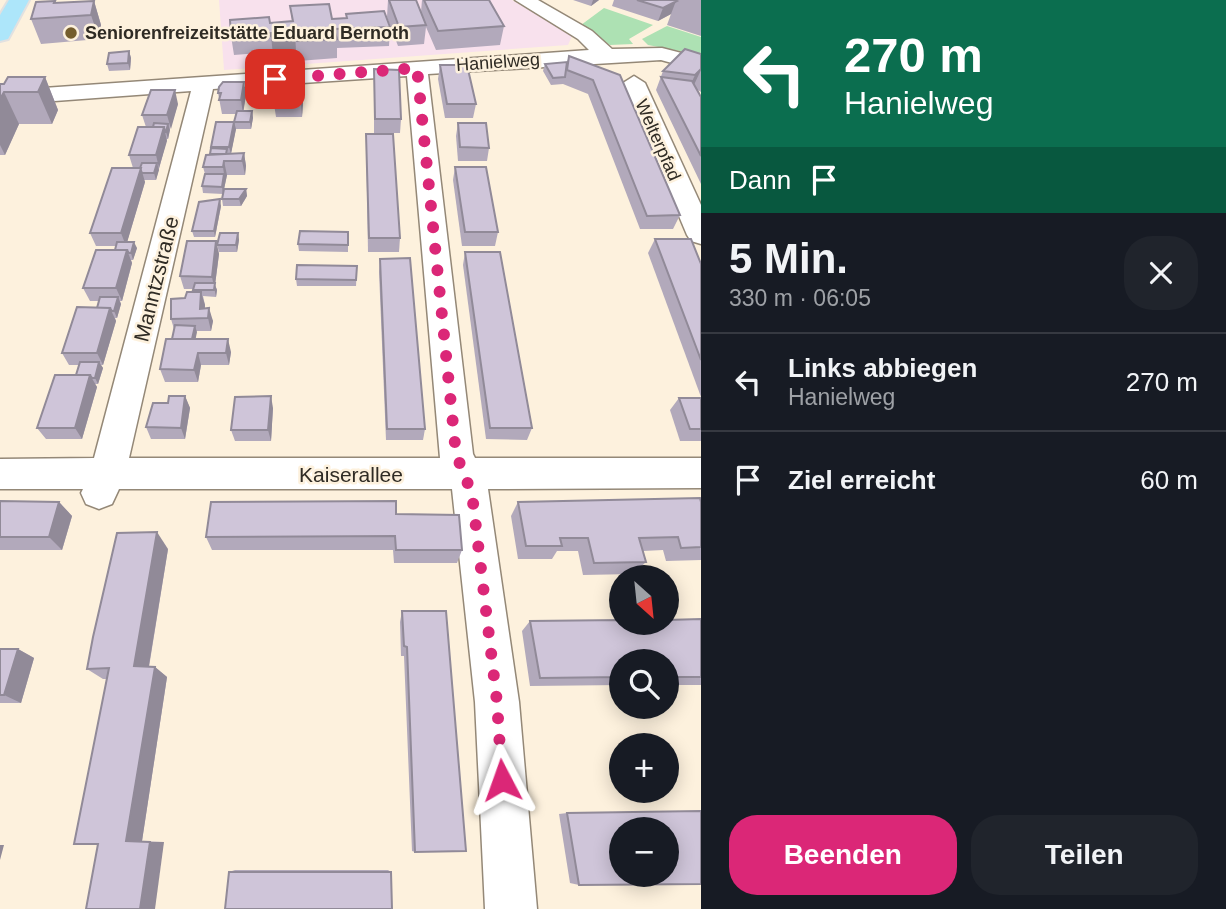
<!DOCTYPE html>
<html lang="de">
<head>
<meta charset="utf-8">
<style>
  :root { --surface:#171b24; --page:#20242c; --text:#f1f3f6; --muted:#9ea1a6; --line:#363941; --accent:#db2777 }
  body { margin:0; font-family:Arial,sans-serif; background:var(--page); color:var(--text); height:100vh; display:flex; flex-direction:column; font-size:26px; white-space:nowrap }
  * { box-sizing:border-box; margin:0 }
  p { font-size:23px; color:var(--muted) }
  .icon { flex:none; width:38px; height:38px; fill:none; stroke:currentColor; stroke-width:2; stroke-linecap:round; stroke-linejoin:round }
  .map { position:relative; flex:1; overflow:hidden }
  .panel { display:flex; flex-direction:column; background:var(--surface); width:525px }
  .panel>* { flex:none }
  .banner { background:#0b6e4f; color:#fff; overflow:hidden }
  .needle { width:46px; rotate:153deg }
  .tools { position:absolute; left:609px; top:565px; display:grid; gap:14px }
  .tools a { display:grid; place-items:center; width:70px; height:70px; border-radius:50%; background:var(--surface); box-shadow:0 4px 18px #0003; font-size:35px }
  .pin { position:absolute; display:grid; place-items:center; width:60px; height:60px; color:#fff; margin:-30px; border-radius:14px; box-shadow:0 4px 10px #0006 }
  .me { position:absolute; width:77px; margin:-38px; rotate:356deg; stroke-linejoin:round; filter:drop-shadow(0 0 5px #0008) }
  .turn { display:flex; align-items:center; gap:24px; height:147px; padding:0 28px; font-size:32px }
  .turn .icon { width:91px; height:91px; stroke-width:2.5 }
  .turn b { display:block; font-size:49px; line-height:60px }
  .then { display:flex; align-items:center; height:66px; padding:0 28px; background:#0003; gap:14px; font-size:26px }
  .round { display:grid; place-items:center; flex:none; width:74px; height:74px; border-radius:28px; background:var(--page) }
  .overview { display:flex; align-items:center; justify-content:space-between; height:119px; padding:0 28px }
  h1 { font-size:42px; font-weight:600; line-height:52px }
  .button { display:flex; gap:14px; margin-top:auto; padding:14px 28px }
  .button a { flex:1; height:80px; border-radius:28px; background:var(--accent); color:#fff; font-size:28px; font-weight:600; line-height:80px; text-align:center }
  .button a+a { background:var(--page); color:var(--text) }
  ul { padding:0; list-style:none }
  li { display:flex; align-items:center; gap:21px; height:98px; padding:0 28px; border-top:2px solid var(--line) }
  li div { flex:1 }
  li b { display:block; font-size:26px }
  li em { font-style:normal }
  main { display:flex; flex:1; min-height:0 }
  .map>svg:first-child { display:block }
</style>
</head>
<body>
<main>
<div class="map">
<svg width="701" height="909" viewBox="0 0 701 909">
  <rect width="100%" height="100%" fill="#fdf1dd"/>
  <path fill="#f8e1ed" d="M219,0H512L572,36L568,45L224,70Z"/>
  <g fill="#ade1b3">
    <path d="M604,8L653,25L629,39L633,44L610,45L581,25Z"/>
    <path d="M667,26L701,37V55L648,45L642,39Z"/>
  </g>
  <g fill="none" stroke-linecap="round" stroke-linejoin="round">
    <defs>
      <g id="minor">
        <path d="M515,0H538L592,31L612,49L662,48L701,58V71L661,60L428,74L473,454L475,458H701V488L488,489L519,702L537,909H485L475,702L452,489H119L112,504L99,509L86,504L81,493L83,489H0V459L94,458L191,91L0,105V91L589,50L578,39ZM407,76L440,458H129L213,89Z"/>
        <path d="M634,76L645,83L701,205V244L691,241L687,235L623,83Z"/>
      </g>
      <path id="major" d="M9,0H29L8,39L0,41V15Z"/>
    </defs>
    <use href="#minor" stroke="#948877" stroke-width="3"/>
    <use href="#major" stroke="#e2e1e0" stroke-width="4"/>
    <use href="#minor" fill="#fff" fill-rule="evenodd"/>
    <use href="#major" fill="#ade6fa" fill-rule="evenodd"/>
  </g>
  <g fill="#b2a9bb">
    <path d="M388,0H416L421,12L422,0H489L504,26L500,45L436,50L426,27L424,44L398,46L387,17Z"/>
    <path d="M573,0H599L591,6Z"/>
    <path d="M614,0H701V36L667,25L671,14L658,21L612,6Z"/>
    <path d="M94,1L101,25L99,39L41,44L31,19L56,3Z"/>
    <path d="M290,6L332,19L346,18V14L390,27L389,46L337,48V58L298,61L296,51L273,55V52L234,55L231,36L270,23L292,21Z"/>
    <path d="M129,51L131,58L130,70L109,71L107,64Z"/>
    <path d="M701,54V92L698,90L701,97V184L656,90L663,71Z"/>
    <path d="M569,56L620,75L680,215L673,229H640L588,94L563,84L551,85L543,71L545,64L567,62Z"/>
    <path d="M440,65L476,104L473,118H445L438,79Z"/>
    <path d="M45,77L58,110L52,124H19L5,155H0V84Z"/>
    <path d="M374,83L401,119L400,133H374Z"/>
    <path d="M218,93L246,95L243,111H252L253,118L251,129H236L231,153H244L246,166L245,175H227L224,189H246L247,196L241,206H223L222,199L223,194L203,193L202,186L205,174L203,167L210,154L211,147L234,122L236,114H222Z"/>
    <path d="M303,103L302,117H276L274,104Z"/>
    <path d="M178,104L170,129L168,139H167L156,180H144L145,182L127,242L137,248L133,260H131L132,263L122,301H120L121,304L117,318H115L116,321L103,365H101L103,368L98,384H95L97,387L82,439H46L37,428L76,375L79,365H69L62,353L97,308L99,301H90L83,288L115,250L116,246H96L90,233L133,168L129,155L146,127L142,115Z"/>
    <path d="M458,123L489,148L487,161H458L456,136Z"/>
    <path d="M366,134L400,238L399,252H368Z"/>
    <path d="M455,167L498,232L495,246H462L453,180Z"/>
    <path d="M221,206L215,237H194L192,231Z"/>
    <path d="M348,232V252L299,251L298,244Z"/>
    <path d="M238,233L239,240L237,252H219L217,245Z"/>
    <path d="M655,239L701,264V397L648,253Z"/>
    <path d="M216,241L219,254L215,285L217,290L216,297L203,296L205,305V308L213,321L211,331H196L195,339L231,352L229,365H201L198,382H165L160,369L172,339L174,329L171,319L185,298L194,292L193,289H184L180,276Z"/>
    <path d="M465,252L532,428L527,440L486,439L463,265Z"/>
    <path d="M380,259L425,429L423,440H386L379,272Z"/>
    <path d="M357,266L356,286H297L296,279Z"/>
    <path d="M185,396L190,408L185,439H151L146,427L168,403Z"/>
    <path d="M679,398H701V441H680L670,410Z"/>
    <path d="M273,408L271,441H235L231,430Z"/>
    <path d="M0,501L59,502L72,516L62,550H0Z"/>
    <path d="M518,502H701V560L666,561L663,550L643,551L646,562L633,574L583,575L578,551H557L552,559H518L511,516Z"/>
    <path d="M396,514L462,550L457,563H394L393,550H212L206,537Z"/>
    <path d="M168,549L149,667H155L167,677L142,841L164,842L98,844L107,679H103L87,669Z"/>
    <path d="M402,611H446L415,852L412,851L404,656H401L400,622Z"/>
    <path d="M701,619V685H667V662H621V685L530,686L522,631L530,621Z"/>
    <path d="M0,649H18L34,658L21,703H0Z"/>
    <path d="M567,813L579,885L570,883L559,814Z"/>
    <path d="M235,870H388L391,872H229Z"/>
  </g>
  <g fill="#918a98">
    <path d="M593,0H599L591,6Z"/>
    <path d="M94,1L101,25L99,39L91,15Z"/>
    <path d="M676,1L671,14L658,21L663,8Z"/>
    <path d="M295,32L296,51L273,55L271,36Z"/>
    <path d="M129,51L131,58L130,70L128,63Z"/>
    <path d="M701,70L692,89L686,95L695,75Z"/>
    <path d="M45,77L58,110L52,124L38,92Z"/>
    <path d="M244,82L246,95L243,114L241,100Z"/>
    <path d="M175,90L178,104L171,129L167,115Z"/>
    <path d="M303,90V103L302,117L301,104Z"/>
    <path d="M4,92L19,124L5,155L0,145V99Z"/>
    <path d="M252,111L253,118L251,129L250,122Z"/>
    <path d="M234,122L236,129L231,154L229,147Z"/>
    <path d="M168,124L170,130L168,139L166,132Z"/>
    <path d="M164,127L167,141L159,168L156,155Z"/>
    <path d="M244,153L246,166L245,175L242,161Z"/>
    <path d="M224,161L227,175L223,194L222,187L224,174L223,167Z"/>
    <path d="M157,163L159,170L156,180L154,173Z"/>
    <path d="M141,168L145,182L126,246L121,233Z"/>
    <path d="M246,189L247,196L241,206L239,199Z"/>
    <path d="M220,199L221,206L215,237L214,231Z"/>
    <path d="M238,233L239,240L237,252L236,245Z"/>
    <path d="M216,241L219,254L215,285L217,290L216,297L212,277Z"/>
    <path d="M134,242L137,248L133,260L131,253Z"/>
    <path d="M127,250L132,263L122,301L116,288Z"/>
    <path d="M201,292L205,305L204,318L200,309Z"/>
    <path d="M118,297L121,304L117,318L114,311Z"/>
    <path d="M110,308L116,321L103,365L97,353Z"/>
    <path d="M209,308L213,321L211,331L208,318Z"/>
    <path d="M195,326L197,332L193,352L191,346Z"/>
    <path d="M228,339L231,352L229,365L226,353Z"/>
    <path d="M198,353L201,365L198,382L194,370Z"/>
    <path d="M99,362L103,368L98,384L95,378Z"/>
    <path d="M90,375L97,387L82,439L75,428Z"/>
    <path d="M185,396L190,408L185,439L181,428Z"/>
    <path d="M271,396L273,408L271,441L268,430Z"/>
    <path d="M59,502L72,516L62,550L49,537Z"/>
    <path d="M157,532L168,549L147,677L134,666Z"/>
    <path d="M18,649L34,658L21,703L4,695Z"/>
    <path d="M155,667L167,677L142,841H126Z"/>
    <path d="M150,842H164L155,909H140Z"/>
    <path d="M0,845H4L0,860Z"/>
  </g>
  <g fill="#cfc5d9" stroke="#918a98" stroke-width="2" fill-rule="evenodd">
    <path d="M389,0H416L426,25L399,27Z"/>
    <path d="M424,0H489L504,26L438,31Z"/>
    <path d="M637,0H675L677,1L663,8Z"/>
    <path d="M55,1L54,3L94,1L91,15L31,19L36,2Z"/>
    <path d="M329,4L332,19L347,18L346,14L384,11L390,27L334,29L337,39L297,41L295,32L271,36V33L231,36L230,20L269,17L270,23L293,21L290,6Z"/>
    <path d="M685,49L701,54V69L695,75L663,71Z"/>
    <path d="M129,51L128,63L107,64L109,53Z"/>
    <path d="M569,56L620,75L680,215L647,216L593,80L567,70Z"/>
    <path d="M567,62L565,77L553,78L545,64Z"/>
    <path d="M440,65H467L476,104H447Z"/>
    <path d="M374,69L399,70L401,119H375Z"/>
    <path d="M8,77H45L38,92H4L0,99V84H4Z"/>
    <path d="M661,77L692,81L701,97V156Z"/>
    <path d="M223,82H244L241,100H219L221,93H218L219,87Z"/>
    <path d="M276,89L303,90L301,104H274Z"/>
    <path d="M151,90H175L167,115H142Z"/>
    <path d="M237,111H252L250,122H234Z"/>
    <path d="M216,122H234L229,147H211Z"/>
    <path d="M154,123L168,124L166,132H165L164,127H153Z"/>
    <path d="M458,123H486L489,148L460,147Z"/>
    <path d="M138,127H164L156,155H129Z"/>
    <path d="M366,134H393L400,238H369Z"/>
    <path d="M211,148L227,149L226,154H210Z"/>
    <path d="M244,153L242,161H224L223,167H203L206,155Z"/>
    <path d="M142,163H157L154,173H142L140,168Z"/>
    <path d="M455,167H486L498,232H465Z"/>
    <path d="M112,168H141L121,233H90Z"/>
    <path d="M205,174H224L222,187L202,186Z"/>
    <path d="M224,189H246L239,199H222Z"/>
    <path d="M220,199L214,231H192L199,202Z"/>
    <path d="M300,231L348,232V245L298,244Z"/>
    <path d="M220,233H238L236,245H217Z"/>
    <path d="M655,239H691L701,264V360Z"/>
    <path d="M187,241H216L212,277L180,276Z"/>
    <path d="M117,242H134L131,253H129L127,250H115Z"/>
    <path d="M96,250H127L116,288H83Z"/>
    <path d="M465,252H500L532,428H490Z"/>
    <path d="M410,258L425,429H387L380,259Z"/>
    <path d="M297,265L357,266L356,280L296,279Z"/>
    <path d="M195,283H215L214,290H193Z"/>
    <path d="M187,292H201L200,309L209,308L208,318L171,319V299L185,298Z"/>
    <path d="M100,297H118L114,311H112L110,308H97Z"/>
    <path d="M77,307L110,308L97,353H62Z"/>
    <path d="M175,325L195,326L192,339H172Z"/>
    <path d="M166,339H228L226,353H198L194,370L160,369Z"/>
    <path d="M80,362H99L95,378H92L90,375H76Z"/>
    <path d="M55,375H90L75,428H37Z"/>
    <path d="M169,396H185L181,428L146,427L153,403H168Z"/>
    <path d="M271,396L268,430H231L235,397Z"/>
    <path d="M679,398H701V429H690Z"/>
    <path d="M700,498L701,502V547L681,548L678,537L639,538L646,562L594,563L588,538H560L562,546H526L518,502Z"/>
    <path d="M0,501L59,502L49,537H0Z"/>
    <path d="M396,501V514L459,515L462,550H396L395,536L206,537L211,502Z"/>
    <path d="M157,532L134,666L155,667L126,841L150,842L140,909H86L98,844H74L109,668L87,669L93,637L117,533Z"/>
    <path d="M402,611H446L466,851L415,852L407,647L404,646Z"/>
    <path d="M701,619V677H667V662H621V677L540,678L530,621L621,620V623H667V620Z"/>
    <path d="M0,649H18L4,695H0Z"/>
    <path d="M701,811V884L579,885L567,813ZM621,830H667V875H621Z"/>
    <path d="M229,872H391L392,909H225Z"/>
  </g>
  <g fill="none" stroke-linecap="round" stroke-linejoin="round">
    <path stroke="#db2777" stroke-width="12" stroke-dasharray="0 21.6" d="M275,79L417,68L456,454L472,494L497,702L502,780"/>
  </g>
  <circle fill="#745d2d" stroke="#fdf1dd" stroke-width="2.5" cx="71" cy="33" r="7"/>
  <g text-anchor="middle" dominant-baseline="central" stroke-width="5" stroke-linejoin="round" paint-order="stroke">
    <g font-size="18" font-weight="bold" fill="#2f2b24" stroke="#fdf1dd" text-anchor="start">
      <text x="85" y="33">Seniorenfreizeitstätte Eduard Bernoth</text>
    </g>
    <g font-size="18" fill="#2f2b24" stroke="#fdf1dd">
      <text transform="translate(498 62) rotate(-4)">Hanielweg</text>
      <text transform="translate(658 140) rotate(66)">Welterpfad</text>
    </g>
    <g font-size="21" fill="#2f2b24" stroke="#fdf1dd">
      <text transform="translate(156 279) rotate(-76)">Manntzstraße</text>
      <text x="351" y="474">Kaiserallee</text>
    </g>
  </g>
</svg>
<div class="tools">
<a><svg class="needle" viewBox="-14 -14 28 28"><path d="M0-13l5 13h-10z" fill="#e53935"/><path d="M0 13l5-13h-10z" fill="#9ea1a6"/></svg></a>
<a><svg class="icon" aria-label="search" viewBox="0 0 24 24"><circle cx="10" cy="10" r="6"/><path d="M15 15l6 6"/></svg></a>
<a>+</a>
<a>−</a>
</div>
<div class="pin" style="left:275px;top:79px;background:#d93025"><svg class="icon" aria-label="arrive" viewBox="0 0 24 24"><path d="M6 21V4h12l-3 4 3 4H6"/></svg></div>
<svg class="me" style="left:502px;top:780px" viewBox="-20 -20 40 40"><path d="M0-17L14 15 0 8-14 15z" fill="#db2777" stroke="#fff" stroke-width="4"/></svg>
</div>
<section class="panel">
<div class="banner">
<div class="turn"><svg class="icon" aria-label="left" viewBox="0 0 24 24"><path d="M17 20v-9H6M10 6l-5 5 5 5"/></svg><div><b>270 m</b>Hanielweg</div></div>
<div class="then">Dann<svg class="icon" aria-label="arrive" viewBox="0 0 24 24"><path d="M6 21V4h12l-3 4 3 4H6"/></svg></div>
</div>
<div class="overview"><div><h1>5 Min.</h1><p>330 m · 06:05</p></div><a class="round"><svg class="icon" aria-label="close" viewBox="0 0 24 24"><path d="M6 6l12 12M18 6L6 18"/></svg></a></div>
<ul>
<li><svg class="icon" aria-label="left" viewBox="0 0 24 24"><path d="M17 20v-9H6M10 6l-5 5 5 5"/></svg><div><b>Links abbiegen</b><p>Hanielweg</p></div><em>270 m</em></li>
<li><svg class="icon" aria-label="arrive" viewBox="0 0 24 24"><path d="M6 21V4h12l-3 4 3 4H6"/></svg><div><b>Ziel erreicht</b></div><em>60 m</em></li>
</ul>
<div class="button"><a>Beenden</a><a>Teilen</a></div>
</section>
</main>
</body>
</html>
